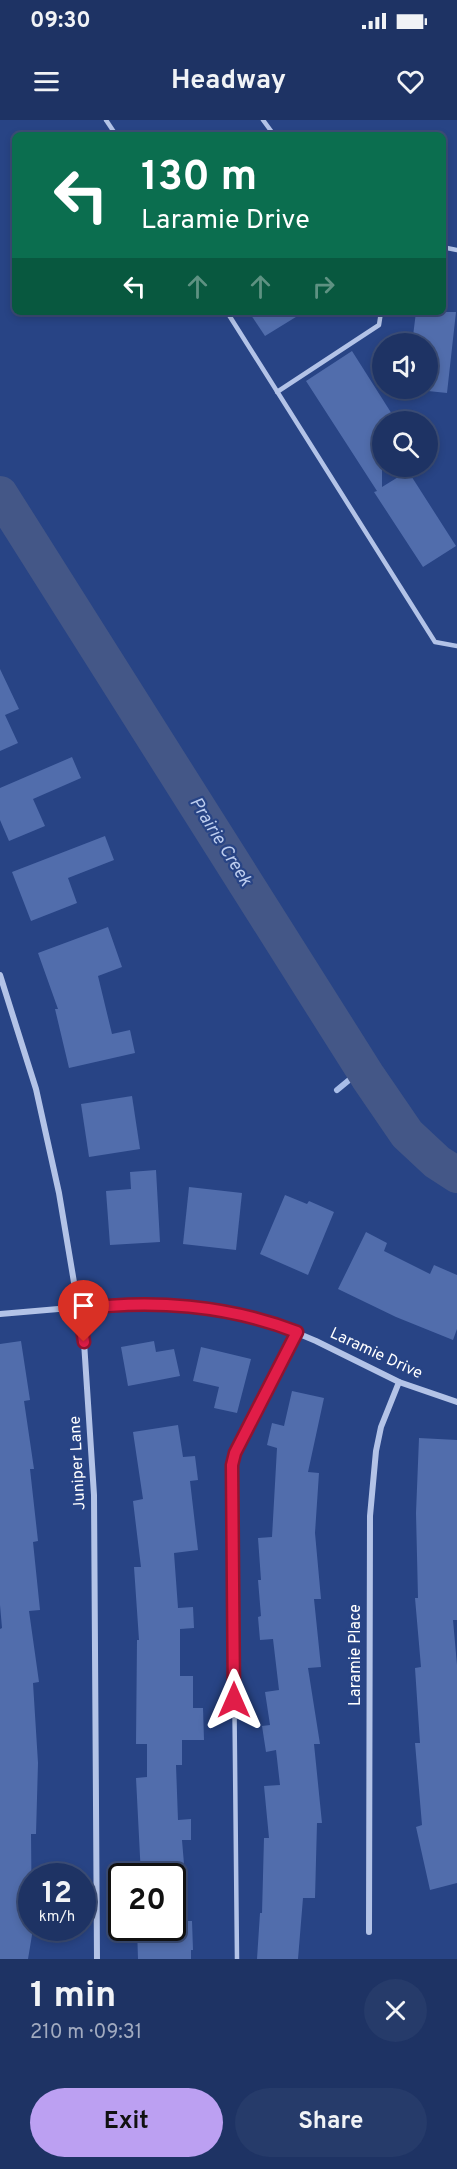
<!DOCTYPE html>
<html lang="en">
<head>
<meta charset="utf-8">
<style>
  :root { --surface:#1e3364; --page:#263b6a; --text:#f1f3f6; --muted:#a1aabf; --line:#3c4e78; --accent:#bca0f2 }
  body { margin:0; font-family:Overpass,sans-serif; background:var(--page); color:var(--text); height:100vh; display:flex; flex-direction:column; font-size:22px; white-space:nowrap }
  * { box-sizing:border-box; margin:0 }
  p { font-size:20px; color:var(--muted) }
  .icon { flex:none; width:33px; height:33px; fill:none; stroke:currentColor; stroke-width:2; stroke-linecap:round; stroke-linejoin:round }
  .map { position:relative; height:1839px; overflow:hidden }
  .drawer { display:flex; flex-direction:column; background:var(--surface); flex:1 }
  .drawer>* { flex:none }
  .hud { position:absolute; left:12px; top:12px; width:434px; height:183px; border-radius:9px; box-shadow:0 3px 9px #0003,0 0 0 2px var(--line); background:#0b6e4f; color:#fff; overflow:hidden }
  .fabs { position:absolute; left:372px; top:213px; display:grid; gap:12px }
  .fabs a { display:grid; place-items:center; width:66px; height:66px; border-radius:50%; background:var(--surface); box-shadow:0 3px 9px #0003,0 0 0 2px var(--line); font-size:30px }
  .speed { position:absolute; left:18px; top:1743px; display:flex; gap:12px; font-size:30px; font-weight:700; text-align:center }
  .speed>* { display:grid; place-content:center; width:78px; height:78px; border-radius:50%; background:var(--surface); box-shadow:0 3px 9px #0003,0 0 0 2px var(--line); line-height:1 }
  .speed small { font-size:15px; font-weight:400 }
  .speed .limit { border:3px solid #111; border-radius:9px; background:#fff; color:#111 }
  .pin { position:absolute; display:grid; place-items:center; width:51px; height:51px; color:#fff; margin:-62px -26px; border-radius:50% 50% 50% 0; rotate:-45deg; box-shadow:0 0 6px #0007 }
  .pin .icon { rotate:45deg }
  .me { position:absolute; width:66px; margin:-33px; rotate:0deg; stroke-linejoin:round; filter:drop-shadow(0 0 4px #0008) }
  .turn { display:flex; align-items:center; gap:21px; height:126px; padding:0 30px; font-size:27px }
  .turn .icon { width:78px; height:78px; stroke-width:2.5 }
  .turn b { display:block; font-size:42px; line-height:51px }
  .lanes { display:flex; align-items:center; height:57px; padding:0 30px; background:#0003; justify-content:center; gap:30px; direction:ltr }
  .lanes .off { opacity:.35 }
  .round { display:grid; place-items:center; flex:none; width:63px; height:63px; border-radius:32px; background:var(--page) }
  .overview { display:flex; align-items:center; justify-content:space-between; height:102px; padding:0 30px }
  h1 { font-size:36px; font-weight:700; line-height:45px }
  .primary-button { display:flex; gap:12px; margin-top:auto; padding:12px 30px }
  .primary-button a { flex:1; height:69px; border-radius:36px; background:var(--accent); color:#111; font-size:24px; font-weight:700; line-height:69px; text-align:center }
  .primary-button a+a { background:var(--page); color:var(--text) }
  .status { display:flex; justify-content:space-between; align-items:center; height:42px; padding:0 30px; background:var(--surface); direction:ltr }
  .status svg { height:16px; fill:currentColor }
  header { display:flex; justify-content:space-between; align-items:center; height:78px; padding:0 30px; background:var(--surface); font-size:27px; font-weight:700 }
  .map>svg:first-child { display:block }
</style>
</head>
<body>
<div class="status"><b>09:30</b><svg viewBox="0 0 49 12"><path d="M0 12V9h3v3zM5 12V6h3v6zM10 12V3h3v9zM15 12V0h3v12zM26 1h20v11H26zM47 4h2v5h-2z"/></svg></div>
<header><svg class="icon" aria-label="menu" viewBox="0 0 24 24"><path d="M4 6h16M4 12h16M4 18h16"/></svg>Headway<svg class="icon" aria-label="heart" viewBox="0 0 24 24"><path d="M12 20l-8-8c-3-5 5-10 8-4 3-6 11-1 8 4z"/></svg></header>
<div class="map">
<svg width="457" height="1839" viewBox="0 0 457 1839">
  <rect width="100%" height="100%" fill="#284485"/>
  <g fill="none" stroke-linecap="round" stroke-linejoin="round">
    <path stroke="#a8bde8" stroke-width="6" d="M337,970L354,956L364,952"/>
    <path stroke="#445787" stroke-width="36" d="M0,374L368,957L407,1014L437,1042L457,1055"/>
  </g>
  <g fill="#516dac">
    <path d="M249,192H304L265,216Z"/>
    <path d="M416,192H456L447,273L428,271V224H412Z"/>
    <path d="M352,231L397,302H382V367L408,351L456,426L423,447L374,372L377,371L306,261Z"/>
    <path d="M0,549L19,589L5,595L18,623L0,631Z"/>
    <path d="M72,637L81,658L33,679L45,706L9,721L0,700V668Z"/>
    <path d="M105,716L114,740L68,758L77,783L31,801L12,752Z"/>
    <path d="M108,807L122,847L98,856L112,914L130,910L135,933L69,948L55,889H58L38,833Z"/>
    <path d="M132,976L140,1029L89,1037L81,984Z"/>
    <path d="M156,1050L160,1122L110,1125L106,1071L131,1069L130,1052Z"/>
    <path d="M189,1067L242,1073L236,1130L183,1124Z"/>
    <path d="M285,1075L307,1084L309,1081L334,1092L308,1155L260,1134Z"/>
    <path d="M366,1112L387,1123L384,1131L430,1154L434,1145L457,1155V1209L453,1220L396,1197L338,1169Z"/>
    <path d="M21,1221L30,1280L24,1281L34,1349H30L38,1421L33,1422L40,1490L29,1491L39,1562L33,1563L38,1643L36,1714H31L32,1815L28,1839H0V1509L2,1508L0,1485V1224Z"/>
    <path d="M154,1221L156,1232L174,1229L180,1256L128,1266L121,1227Z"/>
    <path d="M201,1227L251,1239L237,1293L214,1288L219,1267L193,1261Z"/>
    <path d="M292,1271L324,1278L308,1352L319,1353L315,1413L321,1479H314L321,1547L308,1548L320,1624H314L322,1703H317L315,1778H303L298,1839H257L260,1793H262L264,1718H269L264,1666L280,1665L276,1630L266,1632L262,1606L270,1605L265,1572L279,1570L273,1519L260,1520L258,1497L261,1496L258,1460H261L258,1418L272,1417L277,1328L267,1325L272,1303L284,1306Z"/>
    <path d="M178,1305L183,1337L195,1336L198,1360L190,1361L198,1430L174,1433L178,1488L193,1487L194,1508L180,1509V1556H193V1588H203L204,1620H182V1645H176L178,1700L191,1699V1720H182L185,1756H141L136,1658L147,1657V1624H136L137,1520H139L134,1447H141L133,1381L143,1379L133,1312Z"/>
    <path d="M419,1318L457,1320V1500H453L457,1545V1763L430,1770L416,1707L422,1705L415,1623H420L415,1548L421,1547L415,1478H418L416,1393Z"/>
    <path d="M185,1759L188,1801H192L193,1830H191V1839H138L137,1808H172V1760Z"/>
  </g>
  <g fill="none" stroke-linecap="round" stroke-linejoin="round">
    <g stroke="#b3c3e7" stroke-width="4.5">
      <path d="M106,0L116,15"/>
      <path d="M263,0L274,15"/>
      <path d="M442,127L457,130"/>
      <path d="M227,192L435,522L457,526"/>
      <path d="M277,272L379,205L381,192"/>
      <path d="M237,1839L232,1345L235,1333L297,1212"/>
    </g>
    <g stroke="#b3c3e7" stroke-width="6">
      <path d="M0,855L36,969L59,1073L84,1222L94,1375L97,1839"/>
      <path d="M0,1194L105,1185L202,1187L278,1205L316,1221L399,1262L457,1282"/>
      <path d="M369,1812L370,1396L376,1331L381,1307L399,1262"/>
    </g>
  </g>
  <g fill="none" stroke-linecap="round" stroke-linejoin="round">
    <defs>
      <path id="route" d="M84,1222L79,1189C151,1179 228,1185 297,1212L235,1333L232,1345L234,1580"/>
    </defs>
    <use href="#route" stroke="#92132f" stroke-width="15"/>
    <use href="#route" stroke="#e11d48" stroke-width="10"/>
  </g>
  <g text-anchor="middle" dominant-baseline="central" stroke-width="4.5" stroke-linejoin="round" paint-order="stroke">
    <g font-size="16" fill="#fff" stroke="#284485">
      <text transform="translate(376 1234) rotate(25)">Laramie Drive</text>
      <text transform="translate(78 1343) rotate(-93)">Juniper Lane</text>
      <text transform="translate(356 1535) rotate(-90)">Laramie Place</text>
    </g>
    <g font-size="18" font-style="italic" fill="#beceef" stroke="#284485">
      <text transform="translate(220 722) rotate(58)">Prairie Creek</text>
    </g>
  </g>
</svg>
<div class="fabs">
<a><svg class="icon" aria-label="sound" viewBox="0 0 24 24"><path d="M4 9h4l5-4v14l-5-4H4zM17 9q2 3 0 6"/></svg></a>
<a><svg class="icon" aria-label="search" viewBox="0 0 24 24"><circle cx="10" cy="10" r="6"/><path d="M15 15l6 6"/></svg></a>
</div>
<div class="speed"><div>12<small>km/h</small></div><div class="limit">20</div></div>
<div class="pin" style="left:84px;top:1222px;background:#d93025"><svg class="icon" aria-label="arrive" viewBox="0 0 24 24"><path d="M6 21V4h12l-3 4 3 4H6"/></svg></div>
<svg class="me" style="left:234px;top:1580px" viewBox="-20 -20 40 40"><path d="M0-17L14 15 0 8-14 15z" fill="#e11d48" stroke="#fff" stroke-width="4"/></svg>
<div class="hud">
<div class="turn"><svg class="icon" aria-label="left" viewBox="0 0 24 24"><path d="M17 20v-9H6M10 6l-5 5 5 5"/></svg><div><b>130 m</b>Laramie Drive</div></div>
<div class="lanes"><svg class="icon" aria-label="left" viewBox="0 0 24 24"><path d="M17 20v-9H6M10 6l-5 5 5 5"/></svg><svg class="icon off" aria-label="ahead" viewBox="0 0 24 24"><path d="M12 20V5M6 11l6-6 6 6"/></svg><svg class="icon off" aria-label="ahead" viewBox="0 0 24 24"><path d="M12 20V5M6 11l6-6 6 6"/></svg><svg class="icon off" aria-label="right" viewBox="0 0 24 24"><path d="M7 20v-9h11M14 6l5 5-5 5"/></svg></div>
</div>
</div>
<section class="drawer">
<div class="overview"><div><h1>1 min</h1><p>210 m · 09:31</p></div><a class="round"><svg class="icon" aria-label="close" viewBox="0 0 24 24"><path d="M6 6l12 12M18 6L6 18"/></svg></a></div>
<div class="primary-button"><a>Exit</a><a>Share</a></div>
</section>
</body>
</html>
